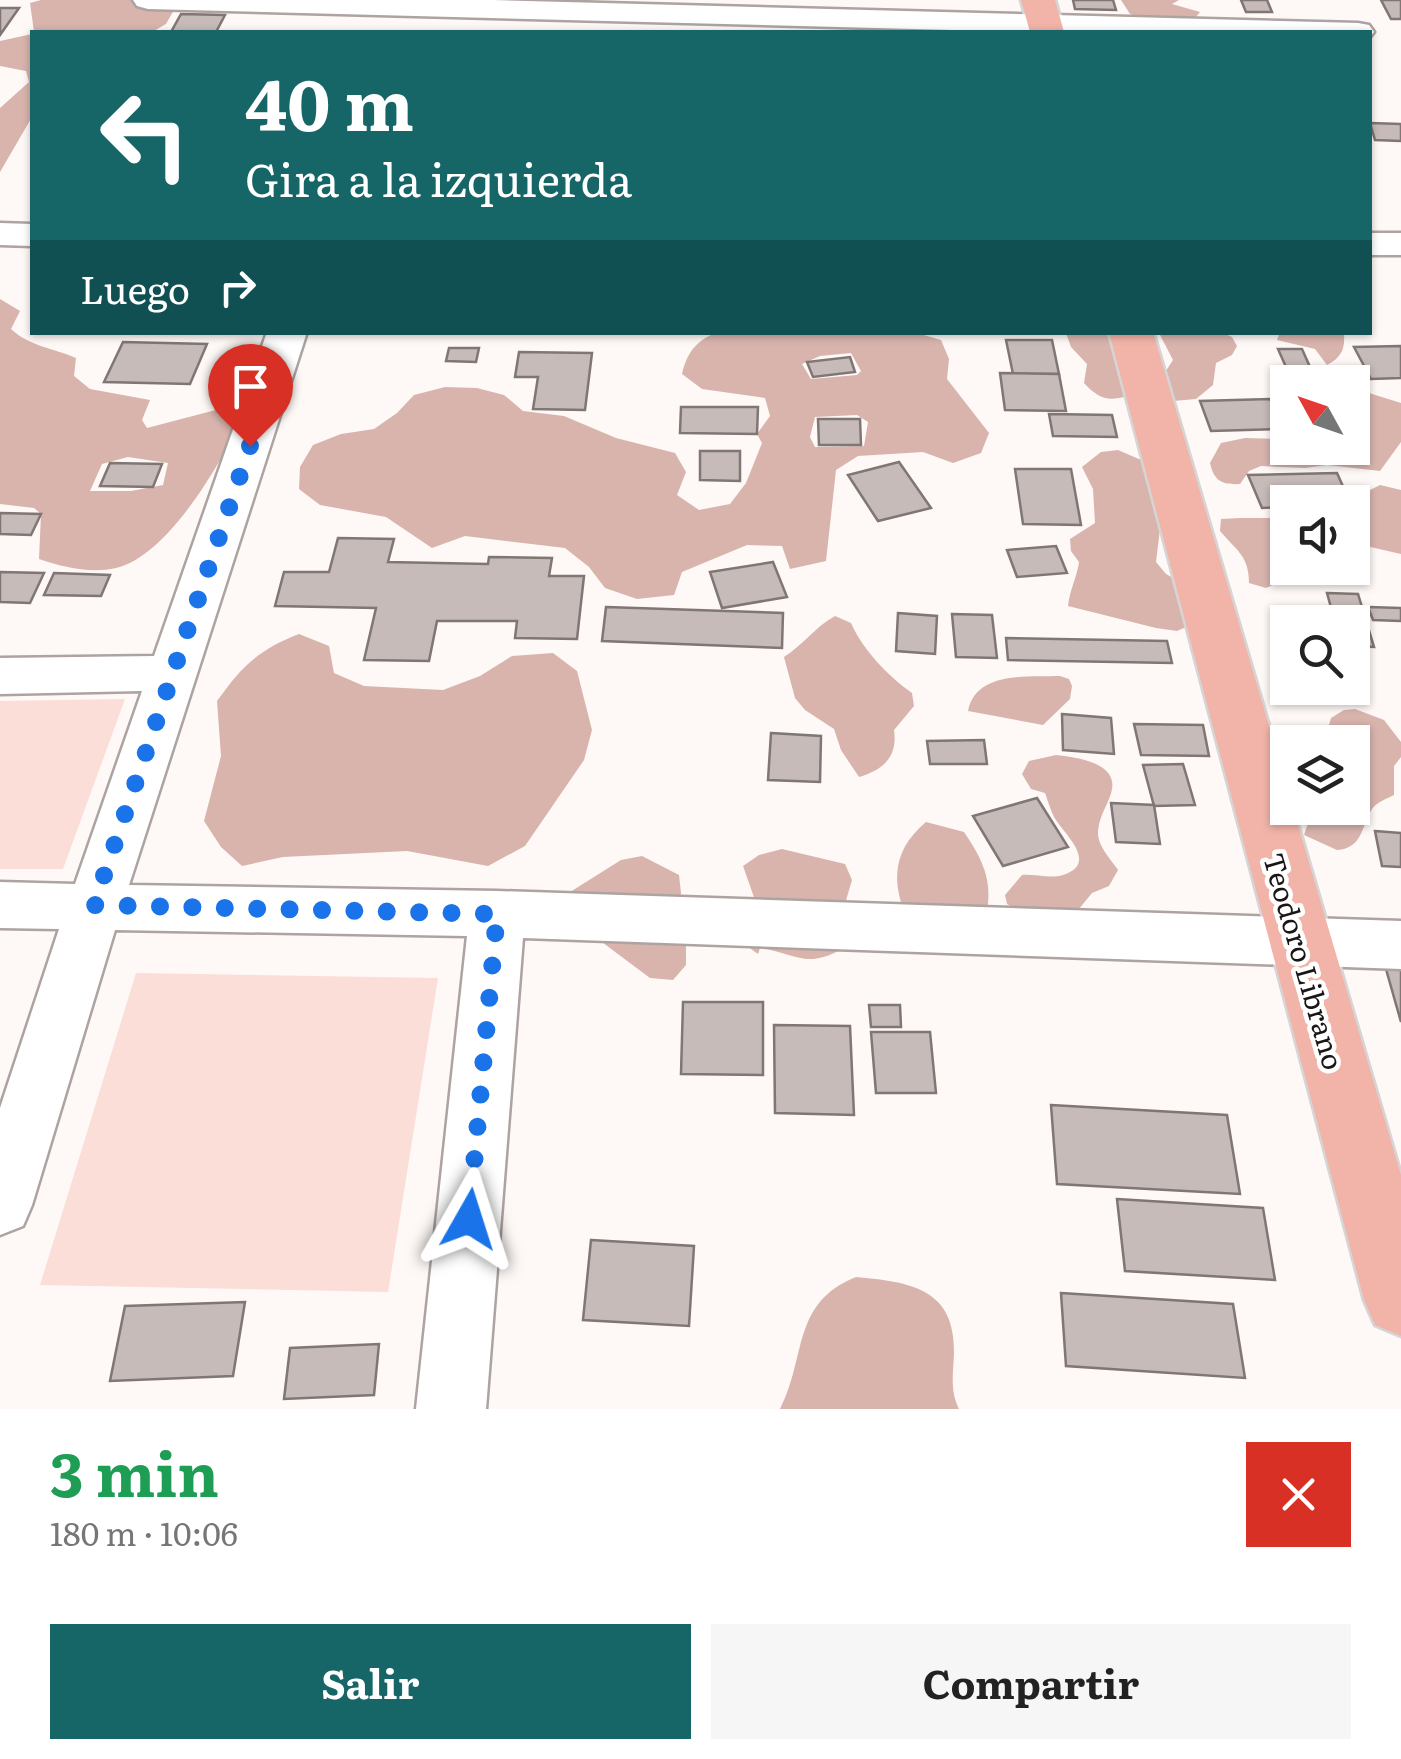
<!DOCTYPE html>
<html lang="es">
<head>
<meta charset="utf-8">
<style>
  :root { --surface:#fff; --page:#f6f6f6; --text:#222; --muted:#767676; --accent:#166567 }
  body { margin:0; font-family:Literata,serif; background:var(--page); color:var(--text); height:100vh; display:flex; flex-direction:column; font-size:38px; white-space:nowrap }
  * { box-sizing:border-box; margin:0 }
  p { font-size:32px; color:var(--muted) }
  .icon { flex:none; width:55px; height:55px; fill:none; stroke:currentColor; stroke-width:2; stroke-linecap:round; stroke-linejoin:round }
  .map { position:relative; height:1409px; overflow:hidden }
  .panel { display:flex; flex-direction:column; background:var(--surface); flex:1 }
  .panel>* { flex:none }
  .banner { position:absolute; left:30px; top:30px; width:1342px; height:305px; border-radius:0px; box-shadow:0 2px 8px #0004; background:#166567; color:#fff; overflow:hidden }
  .needle { width:65px; rotate:310deg }
  .fabs { position:absolute; left:1270px; top:365px; display:grid; gap:20px }
  .fabs a { display:grid; place-items:center; width:100px; height:100px; border-radius:0px; background:var(--surface); box-shadow:0 2px 8px #0004; font-size:50px }
  .pin { position:absolute; display:grid; place-items:center; width:85px; height:85px; color:#fff; margin:-102px -42px; border-radius:50% 50% 50% 0; rotate:-45deg; box-shadow:0 0 10px #0007 }
  .pin .icon { rotate:45deg }
  .me { position:absolute; width:110px; margin:-55px; rotate:6deg; stroke-linejoin:round; filter:drop-shadow(0 0 8px #0008) }
  .turn { display:flex; align-items:center; gap:35px; height:210px; padding:0 50px; font-size:45px }
  .turn .icon { width:130px; height:130px; stroke-width:2.5 }
  .turn b { display:block; font-size:70px; line-height:85px }
  .then { display:flex; align-items:center; height:95px; padding:0 50px; background:#0003; gap:20px; font-size:38px }
  .round { display:grid; place-items:center; flex:none; width:105px; height:105px; border-radius:0px; background:var(--page) }
  .summary { display:flex; align-items:center; justify-content:space-between; height:170px; padding:0 50px }
  h1 { font-size:60px; font-weight:700; line-height:75px; color:#1e9e55 }
  .primary-button { display:flex; gap:20px; margin-top:auto; padding:20px 50px }
  .primary-button a { flex:1; height:115px; border-radius:0px; background:var(--accent); color:#fff; font-size:40px; font-weight:700; line-height:115px; text-align:center }
  .primary-button a+a { background:var(--page); color:var(--text) }
  .map>svg:first-child { display:block }
</style>
</head>
<body>
<div class="map">
<svg width="1401" height="1409" viewBox="0 0 1401 1409">
  <rect width="100%" height="100%" fill="#fef8f6"/>
  <g fill="#fbded8">
    <path d="M125,699L63,869H0V701Z"/>
    <path d="M136,973L438,978L388,1292L40,1285Z"/>
  </g>
  <g fill="#d8b4ad" fill-rule="evenodd">
    <path d="M41,0H172L178,3L166,24L152,32H34L30,3Z"/>
    <path d="M1121,0H1179L1172,4L1200,12L1195,18C1174,22 1150,21 1130,14Z"/>
    <path d="M32,34V117L0,172V108L29,82L26,71L0,66V41Z"/>
    <path d="M0,299L20,311L11,329C29,346 53,348 76,358L74,376L90,389L150,400L142,420L147,428L231,406L246,409C226,456 169,556 116,568C90,574 63,567 39,559L41,514L34,508L0,504ZM128,457L168,463L163,485L131,491H90L102,464Z"/>
    <path d="M824,332L917,333L941,340L949,359L947,379L989,433L981,453L953,463L923,452L858,456L836,470L826,561L790,569L782,546L747,545L682,572L674,595L637,599L605,588L589,567L565,548L465,536L432,548L386,517L320,505L299,489L300,467L313,445L341,434L374,429L397,413L414,395L445,387L477,388L504,395L523,411L564,416L616,438L675,453L686,472L677,495L699,510L730,504L746,483L762,443L757,434L770,416L765,398L702,389L682,374C687,353 695,342 715,333ZM851,353L861,371L857,375L811,379L802,364L820,356ZM857,415L868,422L864,446L815,447L810,437L815,417Z"/>
    <path d="M1280,332L1344,333C1345,349 1342,357 1327,365L1315,349L1277,340Z"/>
    <path d="M1066,333H1124L1127,396C1107,402 1098,398 1084,383L1087,364L1071,347Z"/>
    <path d="M1159,333H1223L1232,337L1237,346L1232,355L1216,363L1213,385L1196,399L1173,401L1162,377L1173,360Z"/>
    <path d="M1353,388L1401,403V442L1380,471L1327,465L1305,468L1261,466L1249,471L1240,484C1222,485 1214,481 1210,463L1221,443L1245,438L1287,439L1288,448H1352Z"/>
    <path d="M1118,450L1148,463L1160,529L1156,562L1166,574L1196,591L1191,625L1177,631L1156,628L1068,606C1070,589 1077,577 1079,562L1071,551L1070,539L1095,523L1093,489L1082,467L1101,452Z"/>
    <path d="M1380,485L1401,490V554L1353,543V513L1361,511L1368,491Z"/>
    <path d="M1240,518H1287L1288,568H1295L1280,582L1266,588L1249,583C1249,556 1237,551 1220,531L1221,519Z"/>
    <path d="M835,616L851,623C863,650 887,675 912,693L914,706L894,730C898,757 883,770 859,777L841,750L834,729L805,710L795,698L784,657C803,645 815,627 835,616Z"/>
    <path d="M299,634L329,646L334,673L364,686L443,690L480,676L512,656L553,653L577,671L592,730L584,760L525,846L488,866L407,851L283,857L242,866L221,847L204,821L221,756L217,701C242,666 258,650 299,634Z"/>
    <path d="M1060,676L1069,679L1072,686L1070,699L1043,725L968,711C976,671 1028,677 1060,676Z"/>
    <path d="M1355,709L1384,720L1401,742V757L1394,766V795C1386,799 1377,802 1372,809C1361,827 1363,848 1337,850L1304,835L1313,808H1352V742H1324L1331,718L1344,710Z"/>
    <path d="M1056,755C1074,757 1117,762 1112,789C1109,805 1098,815 1098,835C1099,847 1111,860 1118,870L1109,886L1092,893L1074,915L1018,910L1007,904L1005,895L1022,875C1035,874 1051,879 1063,875C1100,863 1063,833 1054,817C1050,809 1048,801 1045,793L1031,789L1022,774L1029,761Z"/>
    <path d="M926,822L964,832C990,870 994,890 982,935L912,930C892,889 888,854 926,822Z"/>
    <path d="M782,849L845,864L852,880L842,914V949C806,969 796,954 760,948L758,954L740,941L755,900L743,866L759,855Z"/>
    <path d="M642,856L679,875L681,893L678,909L686,926V965L673,980L650,978L551,904L621,860Z"/>
    <path d="M856,1277C908,1282 956,1287 954,1354C953,1374 950,1392 959,1409H780C807,1357 791,1303 856,1277Z"/>
  </g>
  <g fill="#c6bbb9" stroke="#807674" stroke-width="2.5">
    <path d="M1073,0H1113L1116,10L1075,9Z"/>
    <path d="M1241,0H1267L1272,12H1246Z"/>
    <path d="M1381,0H1401V19H1391Z"/>
    <path d="M0,8H19L0,35Z"/>
    <path d="M181,14L225,15L216,32H171Z"/>
    <path d="M1370,123L1401,124V141L1375,140Z"/>
    <path d="M1006,340H1052L1059,374H1013Z"/>
    <path d="M123,342L207,344L190,384L104,382Z"/>
    <path d="M1401,346V378L1371,379L1354,347Z"/>
    <path d="M449,348H479L476,362L446,361Z"/>
    <path d="M1278,349H1302L1314,376H1290Z"/>
    <path d="M519,352L592,353L585,410L533,409L538,377H515Z"/>
    <path d="M850,357L855,372L813,377L807,362Z"/>
    <path d="M1000,373L1059,374L1066,411L1005,410Z"/>
    <path d="M1270,399L1283,429L1211,431L1200,401Z"/>
    <path d="M681,407H758L757,434L680,433Z"/>
    <path d="M1049,414L1112,415L1117,437L1053,436Z"/>
    <path d="M818,419H860L861,445H819Z"/>
    <path d="M700,451H740V481L700,480Z"/>
    <path d="M899,462L931,508L878,521L848,475Z"/>
    <path d="M110,463L162,464L153,487L100,486Z"/>
    <path d="M1015,469H1071L1081,525L1023,524Z"/>
    <path d="M1337,473L1350,502H1288V507L1262,508L1248,475Z"/>
    <path d="M0,513L41,514L31,535L0,534Z"/>
    <path d="M338,538L394,539L388,562L488,564L489,557L552,558L549,576H584L577,639L515,638L517,621H437L429,661L364,660L376,608L275,606L284,572H329Z"/>
    <path d="M1056,546L1067,573L1017,577L1007,550Z"/>
    <path d="M773,562L787,597L722,608L710,572Z"/>
    <path d="M0,572L44,573L30,603L0,602Z"/>
    <path d="M54,573L110,575L101,596L44,595Z"/>
    <path d="M1327,593L1358,594L1374,647L1352,646V622H1335Z"/>
    <path d="M606,607L783,613L782,648L602,641Z"/>
    <path d="M1368,607L1401,608V621L1373,620Z"/>
    <path d="M898,613L937,616L935,654L896,651Z"/>
    <path d="M952,614L992,615L997,658L956,657Z"/>
    <path d="M1006,638L1167,641L1172,663L1008,660Z"/>
    <path d="M1062,714L1111,718L1114,754L1063,750Z"/>
    <path d="M1134,724L1203,725L1209,756L1141,755Z"/>
    <path d="M771,733L821,736L820,782L768,780Z"/>
    <path d="M984,740L987,764H930L927,741Z"/>
    <path d="M1183,764L1195,805L1154,806L1143,765Z"/>
    <path d="M1037,798L1068,847L1003,866L973,816Z"/>
    <path d="M1111,803L1154,805L1160,844L1116,842Z"/>
    <path d="M1375,831L1401,833V867L1382,866Z"/>
    <path d="M1386,969L1401,970V1022Z"/>
    <path d="M683,1002H763V1075L681,1074Z"/>
    <path d="M869,1005H900L901,1027H871Z"/>
    <path d="M774,1025L850,1026L854,1115L775,1113Z"/>
    <path d="M871,1032H930L936,1093H876Z"/>
    <path d="M1051,1105L1227,1115L1240,1194L1057,1184Z"/>
    <path d="M1117,1199L1263,1208L1275,1280L1125,1271Z"/>
    <path d="M591,1240L694,1246L689,1326L583,1320Z"/>
    <path d="M1061,1293L1233,1304L1245,1378L1066,1366Z"/>
    <path d="M245,1302L233,1376L110,1381L125,1306Z"/>
    <path d="M379,1344L374,1395L284,1399L290,1348Z"/>
  </g>
  <g fill="none" stroke-linecap="round" stroke-linejoin="round">
    <defs>
      <g id="minor">
        <path d="M133,0H493L1358,23L1369,25L1374,32L1370,37V32H1027L148,9L137,6Z"/>
        <path d="M0,223L32,224V246L0,245Z"/>
        <rect x="1370" y="233" width="31" height="22"/>
        <path d="M267,332H307L129,885L497,891L1401,921V969L523,938L486,1409H416L467,936L115,930L32,1205L23,1226L0,1235V1108L59,929L0,928V882L75,884L142,691L0,694V658L154,656Z"/>
      </g>
      <g id="major">
        <path d="M1021,0H1055L1064,32H1030Z"/>
        <path d="M1109,332H1153L1288,790V808H1293L1401,1175V1336L1375,1325L1364,1300Z"/>
      </g>
    </defs>
    <use href="#minor" stroke="#ada3a0" stroke-width="5"/>
    <use href="#major" stroke="#d6d5d5" stroke-width="5"/>
    <use href="#minor" fill="#fff" fill-rule="evenodd"/>
    <use href="#major" fill="#f2b4a8" fill-rule="evenodd"/>
  </g>
  <g fill="none" stroke-linecap="round" stroke-linejoin="round">
    <path stroke="#1a73e8" stroke-width="18" stroke-dasharray="0 32.4" d="M250,446L94,905L497,914L469,1219"/>
  </g>
  <g text-anchor="middle" dominant-baseline="central" stroke-width="9" stroke-linejoin="round" paint-order="stroke">
    <g font-size="28" fill="#191615" stroke="#fff">
      <text transform="translate(1305 961) rotate(74)">Teodoro Librano</text>
    </g>
  </g>
</svg>
<div class="fabs">
<a><svg class="needle" viewBox="-14 -14 28 28"><path d="M0-13l5 13h-10z" fill="#e53935"/><path d="M0 13l5-13h-10z" fill="#767676"/></svg></a>
<a><svg class="icon" aria-label="sound" viewBox="0 0 24 24"><path d="M4 9h4l5-4v14l-5-4H4zM17 9q2 3 0 6"/></svg></a>
<a><svg class="icon" aria-label="search" viewBox="0 0 24 24"><circle cx="10" cy="10" r="6"/><path d="M15 15l6 6"/></svg></a>
<a><svg class="icon" aria-label="layers" viewBox="0 0 24 24"><path d="M12 4l9 5-9 5-9-5zM3 14l9 5 9-5"/></svg></a>
</div>
<div class="pin" style="left:250px;top:446px;background:#d93025"><svg class="icon" aria-label="arrive" viewBox="0 0 24 24"><path d="M6 21V4h12l-3 4 3 4H6"/></svg></div>
<svg class="me" style="left:469px;top:1219px" viewBox="-20 -20 40 40"><path d="M0-17L14 15 0 8-14 15z" fill="#1a73e8" stroke="#fff" stroke-width="4"/></svg>
<div class="banner">
<div class="turn"><svg class="icon" aria-label="left" viewBox="0 0 24 24"><path d="M17 20v-9H6M10 6l-5 5 5 5"/></svg><div><b>40 m</b>Gira a la izquierda</div></div>
<div class="then">Luego<svg class="icon" aria-label="right" viewBox="0 0 24 24"><path d="M7 20v-9h11M14 6l5 5-5 5"/></svg></div>
</div>
</div>
<section class="panel">
<div class="summary"><div><h1>3 min</h1><p>180 m · 10:06</p></div><a class="round" style="background:#d93025;color:#fff"><svg class="icon" aria-label="close" viewBox="0 0 24 24"><path d="M6 6l12 12M18 6L6 18"/></svg></a></div>
<div class="primary-button"><a>Salir</a><a>Compartir</a></div>
</section>
</body>
</html>
